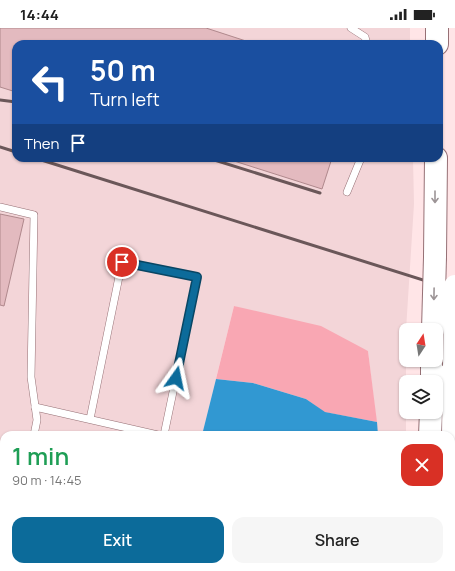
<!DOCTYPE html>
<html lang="en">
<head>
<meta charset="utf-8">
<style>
  :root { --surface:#fff; --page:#f6f6f6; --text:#222; --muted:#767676; --accent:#0c6b9a }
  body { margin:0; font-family:Manrope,sans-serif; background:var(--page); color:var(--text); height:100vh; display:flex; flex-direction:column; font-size:15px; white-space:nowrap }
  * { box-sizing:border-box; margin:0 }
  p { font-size:13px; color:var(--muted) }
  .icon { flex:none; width:22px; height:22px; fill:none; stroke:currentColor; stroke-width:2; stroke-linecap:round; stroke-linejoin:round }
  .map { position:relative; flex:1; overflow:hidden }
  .side { position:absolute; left:0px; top:403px; width:455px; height:140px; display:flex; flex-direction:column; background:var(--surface); border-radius:12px 12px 0 0; box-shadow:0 1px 3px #0004 }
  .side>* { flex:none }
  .banner { position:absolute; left:12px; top:12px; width:431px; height:122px; border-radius:12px; box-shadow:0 1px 3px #0004; background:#1a4fa0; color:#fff; overflow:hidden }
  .needle { width:26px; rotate:12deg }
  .fabs { position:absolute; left:399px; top:295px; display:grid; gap:8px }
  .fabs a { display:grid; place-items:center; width:44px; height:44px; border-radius:8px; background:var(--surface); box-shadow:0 1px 3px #0004; font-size:20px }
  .pin { position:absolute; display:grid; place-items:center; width:34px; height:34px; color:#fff; margin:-17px; border:2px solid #fff; border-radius:50%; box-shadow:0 1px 4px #0007 }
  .me { position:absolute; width:44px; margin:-22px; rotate:12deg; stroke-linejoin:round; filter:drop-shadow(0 0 3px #0008) }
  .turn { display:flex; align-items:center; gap:14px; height:84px; padding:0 12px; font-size:18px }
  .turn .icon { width:52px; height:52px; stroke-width:2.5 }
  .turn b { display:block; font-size:28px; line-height:34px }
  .then { display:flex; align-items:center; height:38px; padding:0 12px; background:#0003; gap:8px; font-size:15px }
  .round { display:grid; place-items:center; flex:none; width:42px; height:42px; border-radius:12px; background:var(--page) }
  .headline { display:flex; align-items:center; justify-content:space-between; height:68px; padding:0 12px }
  h1 { font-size:24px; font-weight:600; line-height:30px; color:#1e9e55 }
  .action { display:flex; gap:8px; margin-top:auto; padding:8px 12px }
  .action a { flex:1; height:46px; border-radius:12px; background:var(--accent); color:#fff; font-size:16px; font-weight:600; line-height:46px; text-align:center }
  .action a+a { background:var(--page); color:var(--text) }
  .status { display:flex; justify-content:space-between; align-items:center; height:28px; padding:0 20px; background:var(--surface); direction:ltr }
  .status svg { height:11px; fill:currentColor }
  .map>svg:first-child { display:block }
</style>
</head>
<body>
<div class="status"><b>14:44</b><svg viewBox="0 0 49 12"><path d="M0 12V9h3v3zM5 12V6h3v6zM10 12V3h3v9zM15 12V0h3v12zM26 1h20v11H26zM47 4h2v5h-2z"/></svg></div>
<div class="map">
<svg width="455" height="543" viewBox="0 0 455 543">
  <rect width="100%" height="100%" fill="#ffe5e7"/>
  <path fill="#f3d5d8" d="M0,0H410V16H16V130H413L414,176L406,302V407H378L368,323L234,278L202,407H4V539H405L404,543H0Z"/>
  <path fill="#f9a7b3" d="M234,278L321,298L368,323L377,394L324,384L306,371L253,355L216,351Z"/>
  <path fill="#3198d2" d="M216,351L253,355L306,371L325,384L377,394L378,407H202Z"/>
  <g fill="#e3babf" stroke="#af888c">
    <path d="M0,0H206L249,14V16H16V64L0,59Z"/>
    <path d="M232,130H332L322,161L231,132Z"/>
    <path d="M0,186L24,191L4,278L0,277Z"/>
  </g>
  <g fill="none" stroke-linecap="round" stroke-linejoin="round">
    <defs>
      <g id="lane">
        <path d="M351,0L365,9L367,16"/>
        <path d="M347,164L361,130"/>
        <path d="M0,179L34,187L31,349L37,392L34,407"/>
        <path d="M35,379L158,407"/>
        <path d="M90,391L122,234L197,249L164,407"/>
        <path d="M203,539L220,543"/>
        <path d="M8,543V539"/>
        <path d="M68,543L69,539"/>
        <path d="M275,543L276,539"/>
        <path d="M354,543L355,539"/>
        <path d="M372,543V539"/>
      </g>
      <g id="primary">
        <path d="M437,16V0"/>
        <path d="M435,229L436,130"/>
        <path d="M432,354V332"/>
        <path d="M430,407L431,384"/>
        <path d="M427,543V539"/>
        <path d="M451,543L454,338"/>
      </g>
    </defs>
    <use href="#lane" stroke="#967075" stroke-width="8"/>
    <use href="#primary" stroke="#967075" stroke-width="24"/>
    <use href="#lane" stroke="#fff" stroke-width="7"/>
    <use href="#primary" stroke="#fff" stroke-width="22"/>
    <g stroke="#6a5759" stroke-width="3">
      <path d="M0,72L16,74"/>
      <path d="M0,119L16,124"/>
      <path d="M35,130L455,262"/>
      <path d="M208,130L320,165"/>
    </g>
    <defs>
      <g id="primary-bridge">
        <path d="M433,302L435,229"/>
        <path d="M454,338L455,258"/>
      </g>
    </defs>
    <use href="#primary-bridge" stroke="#967075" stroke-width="24" stroke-linecap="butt"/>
    <use href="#primary-bridge" stroke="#fff" stroke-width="22"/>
  </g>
  <defs><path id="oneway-shaft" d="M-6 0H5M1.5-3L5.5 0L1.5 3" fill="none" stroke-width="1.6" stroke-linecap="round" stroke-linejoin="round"/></defs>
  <g stroke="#9c9496">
    <use href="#oneway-shaft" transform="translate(435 169) rotate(90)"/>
    <use href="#oneway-shaft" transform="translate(434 266) rotate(91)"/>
  </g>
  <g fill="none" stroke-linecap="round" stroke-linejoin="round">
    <defs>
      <path id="route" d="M122,234L197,249L176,350"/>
    </defs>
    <use href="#route" stroke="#084664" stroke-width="10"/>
    <use href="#route" stroke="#0c6b9a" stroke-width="7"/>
  </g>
</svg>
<div class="fabs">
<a><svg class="needle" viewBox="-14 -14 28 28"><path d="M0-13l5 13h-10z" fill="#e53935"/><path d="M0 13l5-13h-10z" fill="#767676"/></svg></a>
<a><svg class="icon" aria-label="layers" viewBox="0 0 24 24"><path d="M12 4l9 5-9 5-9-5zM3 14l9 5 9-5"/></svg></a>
</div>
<div class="pin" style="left:122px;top:234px;background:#d93025"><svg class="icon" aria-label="arrive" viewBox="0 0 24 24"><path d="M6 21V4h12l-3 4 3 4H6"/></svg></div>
<svg class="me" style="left:176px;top:350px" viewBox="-20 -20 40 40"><path d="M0-17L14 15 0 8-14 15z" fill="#0c6b9a" stroke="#fff" stroke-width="4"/></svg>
<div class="banner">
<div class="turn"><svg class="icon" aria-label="left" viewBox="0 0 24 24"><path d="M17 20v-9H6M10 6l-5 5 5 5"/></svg><div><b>50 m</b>Turn left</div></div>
<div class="then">Then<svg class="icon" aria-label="arrive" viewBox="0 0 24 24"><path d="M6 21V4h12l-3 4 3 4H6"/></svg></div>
</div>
<section class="side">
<div class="headline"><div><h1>1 min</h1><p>90 m · 14:45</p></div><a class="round" style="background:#d93025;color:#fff"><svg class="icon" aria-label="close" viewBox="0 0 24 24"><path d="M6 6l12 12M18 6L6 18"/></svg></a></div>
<div class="action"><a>Exit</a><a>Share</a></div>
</section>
</div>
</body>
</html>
